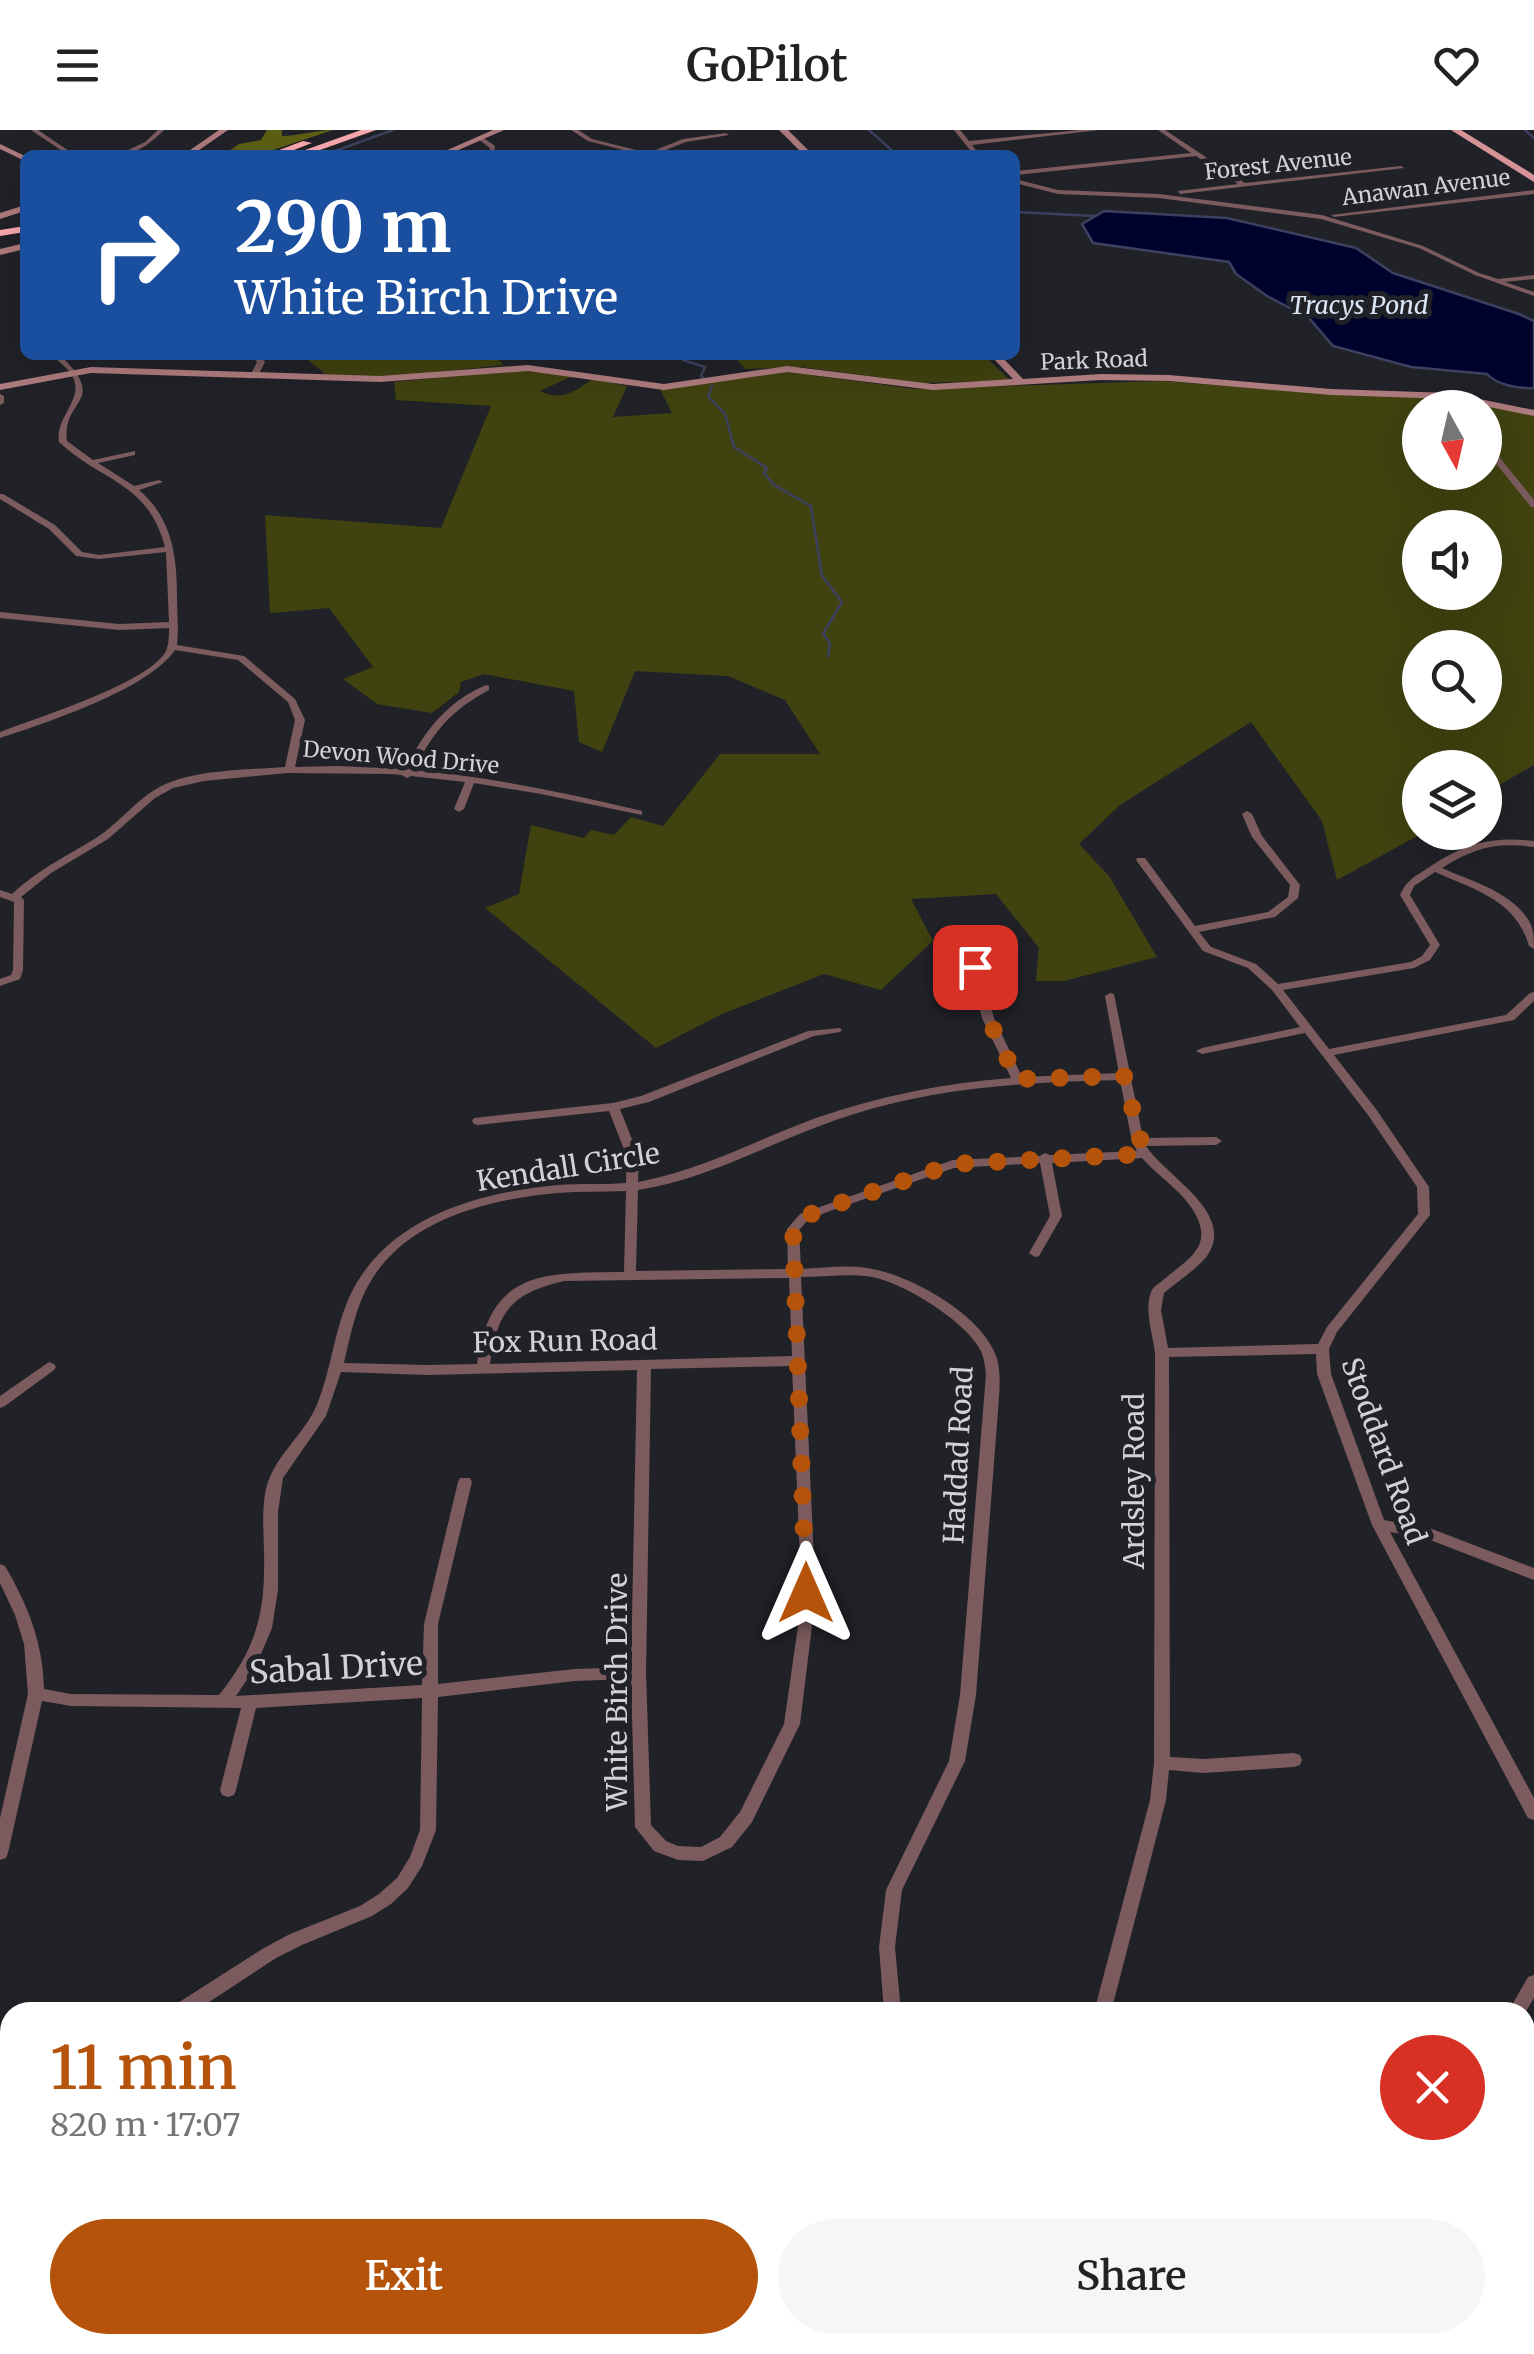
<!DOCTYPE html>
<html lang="en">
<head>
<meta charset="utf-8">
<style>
  :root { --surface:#fff; --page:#f6f6f6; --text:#222; --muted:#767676; --accent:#b45309 }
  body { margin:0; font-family:Merriweather,serif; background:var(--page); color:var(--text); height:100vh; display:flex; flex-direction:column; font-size:38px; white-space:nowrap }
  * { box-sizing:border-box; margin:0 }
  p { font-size:32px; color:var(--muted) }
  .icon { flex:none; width:55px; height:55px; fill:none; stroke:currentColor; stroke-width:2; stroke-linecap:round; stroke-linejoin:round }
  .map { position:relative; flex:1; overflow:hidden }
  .sheet { position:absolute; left:0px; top:1872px; width:1535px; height:352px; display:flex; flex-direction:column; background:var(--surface); border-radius:30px 30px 0 0; box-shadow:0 10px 40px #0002 }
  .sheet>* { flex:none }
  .top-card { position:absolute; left:20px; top:20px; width:1000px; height:210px; border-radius:15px; box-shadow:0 10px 40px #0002; background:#1a4fa0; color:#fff; overflow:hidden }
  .needle { width:65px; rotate:172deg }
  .tools { position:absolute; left:1402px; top:260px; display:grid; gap:20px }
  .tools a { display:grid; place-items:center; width:100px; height:100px; border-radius:50%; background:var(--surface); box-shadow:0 10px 40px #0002; font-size:50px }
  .pin { position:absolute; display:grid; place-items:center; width:85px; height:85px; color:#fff; margin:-42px; border-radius:20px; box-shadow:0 5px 15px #0006 }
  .me { position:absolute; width:110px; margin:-55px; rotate:0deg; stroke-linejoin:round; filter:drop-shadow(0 0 8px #0008) }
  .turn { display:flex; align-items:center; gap:35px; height:210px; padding:0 50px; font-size:45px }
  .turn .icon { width:130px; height:130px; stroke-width:2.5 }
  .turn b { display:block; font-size:70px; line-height:85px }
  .round { display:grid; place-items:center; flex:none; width:105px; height:105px; border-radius:52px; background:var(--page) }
  .head { display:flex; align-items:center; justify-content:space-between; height:170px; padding:0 50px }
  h1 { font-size:60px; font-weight:600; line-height:75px; color:var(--accent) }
  .cta { display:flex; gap:20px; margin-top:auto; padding:20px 50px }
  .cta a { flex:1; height:115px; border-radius:60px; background:var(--accent); color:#fff; font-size:40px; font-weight:600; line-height:115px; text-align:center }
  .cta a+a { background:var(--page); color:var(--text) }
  header { display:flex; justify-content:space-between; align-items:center; height:130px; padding:0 50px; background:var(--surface); font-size:45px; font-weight:600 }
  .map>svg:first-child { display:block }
</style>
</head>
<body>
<header><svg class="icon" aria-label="menu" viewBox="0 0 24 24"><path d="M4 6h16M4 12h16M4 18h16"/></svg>GoPilot<svg class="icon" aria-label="heart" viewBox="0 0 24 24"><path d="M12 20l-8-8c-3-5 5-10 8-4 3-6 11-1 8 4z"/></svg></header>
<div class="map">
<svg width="1534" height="2224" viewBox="0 0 1534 2224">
  <rect width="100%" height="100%" fill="#202228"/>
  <g fill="#404210" fill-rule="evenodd">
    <path d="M302,225H496L503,235L402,246L329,247Z"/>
    <path d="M748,225H984L1010,250L923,253L801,237L745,239L735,227Z"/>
    <path d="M518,240L575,245L540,261C561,272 575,261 593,249L627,256L613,287L672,283L660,259L781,241L915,259L1163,251L1316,263L1448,268L1534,285V635L1485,663V638H1420V702L1423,703L1337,750L1322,691L1251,592L1120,675L1079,714L1109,746L1157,827L1064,851H1036L1039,818L996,764L911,769L933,811L881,860L824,844L722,884L656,918L485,778L519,764L531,695L584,708L591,700L614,705L631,687L663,696L720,624H820L785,570L728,546L635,541L602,622L579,612L574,561L484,544L461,552L459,562L432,583L377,574L343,549L373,537L329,478L270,483L265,385L441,398L491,276L396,270L394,252ZM1420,278H1485V342H1420ZM1420,398H1485V462H1420ZM1420,518H1485V582H1420Z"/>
  </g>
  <path fill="#5d5f13" d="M267,0H282V6C299,6 315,0 333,0L258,25H223L239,14L261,10Z"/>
  <path fill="#00022e" stroke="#3e4060" stroke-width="2.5" d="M1104,81L1227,88L1356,118L1393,143L1519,184L1534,191V258C1519,259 1497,255 1487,244L1411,237L1333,216L1309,188L1267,166L1236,144L1229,132L1093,113L1082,94Z"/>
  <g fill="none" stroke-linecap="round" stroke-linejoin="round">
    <g stroke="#3e4060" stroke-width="2.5">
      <path d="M869,0L897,25"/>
      <path d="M1525,0L1534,8"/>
      <path d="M324,25L393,0"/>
      <path d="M1015,82L1095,86"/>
      <path d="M683,230L705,237L701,246L706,250"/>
      <path d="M712,256L708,266L725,284L734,317L767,338L764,343L774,355L811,376L822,446L842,472L823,504L830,513L828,526"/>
    </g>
    <g fill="#7b5b5d" fill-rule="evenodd">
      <path d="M31,0H38L75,25H68Z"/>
      <path d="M158,0H164C152,12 136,25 118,25L145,12Z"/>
      <path d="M571,0H578L592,9L648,23L683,9L726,3L729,5L686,12L653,25H643L588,11Z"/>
      <path d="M954,0H960L969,11L1080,0H1099L972,15L980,25H974Z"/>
      <path d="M1158,0H1165L1245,53L1401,36L1404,38L1180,64L1178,61L1238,54L1196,26L1015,45V41L1191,23Z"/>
      <path d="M478,7H482L495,16L494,25H488L490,18L478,9Z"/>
      <path d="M1015,49L1058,60L1159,64L1322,85L1423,116L1479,143L1498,149L1534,145V149L1505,152L1534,162V166L1475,145L1419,118L1321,89L1159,68L1058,64L1015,53Z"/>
      <path d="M1534,60V64L1334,87L1331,85Z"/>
      <path d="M22,186L25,187V193L19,188Z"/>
      <path d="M52,225H60C110,273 61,268 67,311L93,330L135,321V325L98,333L134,356L159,350L163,352L139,360C172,388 177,426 177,467C177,483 179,499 177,515L244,526L295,569L305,590L295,637L338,636L405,639C424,602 446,572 486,555L489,556V560C450,581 434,601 414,640C491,647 567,663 642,681V685L541,664L474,653L464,679L459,682L454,679L465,652L411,646L407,648L402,645L389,644L287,643L204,651L173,658L155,668L108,709L51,743L21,767L24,770L23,840L20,849L0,856V849L11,845L13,840L14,772L0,767V760L12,764C37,740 67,726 96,708C118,694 134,672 156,659C190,639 246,640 285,637L295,590L288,572L238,530L175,520C149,559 46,593 0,608V602C36,588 149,553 166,521C169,514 169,505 169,498L119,500L0,488V482L119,494L169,492L166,422L99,429L76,426L49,399L0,369V364H3L55,395L82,422L99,425L165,417C148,352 102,352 59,312C55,288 82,271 74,250C71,240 59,232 52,225Z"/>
      <path d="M252,225H260L265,232L258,246L254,248L250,246L257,232Z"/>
      <path d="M1429,263H1435L1451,278H1443L1429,267Z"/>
      <path d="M0,264L4,266V273L0,275Z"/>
      <path d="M1485,313H1488L1534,370V377H1531L1485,320Z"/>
      <path d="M1247,681L1252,684L1262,706L1300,755L1298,768L1275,787L1199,802L1211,817L1256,834L1278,854L1411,832L1422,826L1430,815L1400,765C1406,751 1415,746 1428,738C1464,714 1491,706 1534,711V717C1496,712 1474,718 1442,738C1471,751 1516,763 1531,795C1534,802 1534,811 1534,819L1529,816C1516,770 1475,760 1435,742L1414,756L1410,765L1440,815L1430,830L1414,838L1283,860L1329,919L1506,885L1530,863L1534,862V871L1514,890L1334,925L1376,979L1429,1057L1430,1085L1337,1202L1329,1219L1331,1244L1384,1390L1432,1399L1534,1438V1450L1425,1408L1390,1402L1534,1668V1690L1528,1688L1372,1395L1317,1244L1316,1224L1169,1227L1170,1627L1204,1629L1294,1623L1300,1625L1302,1630L1300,1635L1294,1637L1204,1643L1169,1640L1166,1670L1111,1882H1094L1150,1670L1154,1633L1155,1223C1153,1205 1144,1180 1151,1162C1153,1157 1158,1154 1162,1151C1189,1128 1217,1116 1191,1077C1178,1058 1157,1045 1142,1028L1052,1033L1062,1086L1039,1126L1035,1127L1029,1123L1050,1086L1040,1033L954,1038L827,1082L808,1090L799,1100L801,1139C824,1138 850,1134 872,1139C912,1146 977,1183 994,1221C1001,1236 1000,1252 999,1268L976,1565L965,1631L902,1760L895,1817L901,1882H884L879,1817L886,1760L949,1631L960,1565L986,1244C985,1236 984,1228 981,1221C966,1191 904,1153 872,1147C850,1143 824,1147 801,1147L814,1430L812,1496L800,1594L752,1692L732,1717L703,1731L678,1730L654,1721L635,1697L631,1549L575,1551L438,1567L436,1700L422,1736L408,1758L391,1774L372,1786L302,1815L276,1828L194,1882H170L173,1876L264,1818L290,1804L360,1776L379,1764L397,1748L410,1727L420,1700L422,1568L256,1578L236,1660L234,1665L228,1667L222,1665L220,1660L241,1578L71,1576L42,1571L8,1723L6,1728L0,1730V1688L28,1564L24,1514L15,1485L0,1453V1434L5,1436C28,1475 43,1513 44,1559L71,1564L219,1565C251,1525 264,1491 264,1440C265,1414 261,1389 265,1364C271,1327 305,1306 318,1272C331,1239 334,1203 348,1170C383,1089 477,1062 558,1055C580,1053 603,1055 626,1053L627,1027L609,981L478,995L474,994L472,991L474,988L613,973L641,966L808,901L840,898L842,900L840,902L814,906L649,972L620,979L639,1027L638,1052L643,1051C703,1039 759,1009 816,988C879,966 944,953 1011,948L982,888L970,837L971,835L975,834L980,837L994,888L1022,947L1119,943L1105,866L1110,863L1114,864L1143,1008L1216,1007L1222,1011L1216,1015L1146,1016C1165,1046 1237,1083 1207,1126C1196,1140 1178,1151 1164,1163L1161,1180L1168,1218L1318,1214L1327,1197L1418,1084L1417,1057L1368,985L1305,903L1202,924L1196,921L1202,918L1300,897L1272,860L1248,838L1203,821L1136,730L1137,728H1145L1195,796L1268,782L1288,767L1290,755L1252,707L1242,684ZM1120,950L1132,1012L1137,1021L1050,1025L1045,1023L1040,1026L953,1030L800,1084L787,1099L788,1139L636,1141L638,1060C711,1049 778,1008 848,986C936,957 1028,952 1120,950ZM626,1061L624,1142C544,1143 490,1139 477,1234L427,1235L344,1233C351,1203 357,1171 374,1146C412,1088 492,1069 557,1063C580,1061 603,1062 626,1061ZM789,1148L792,1226L490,1234C497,1181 512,1163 564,1151ZM792,1236L800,1430L798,1496L784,1594L740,1682L720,1707L701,1717L678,1716L666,1711L651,1695L646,1543L651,1239ZM637,1240L631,1537L575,1539L438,1554V1494L472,1352L470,1348H460L458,1352L424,1494L422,1555L236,1566L255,1538L272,1498L278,1460V1382L283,1348L326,1286L341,1242L427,1245Z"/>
      <path d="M49,1232L54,1234L56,1237L54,1240L5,1276L0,1278V1266Z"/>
      <path d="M1534,1845V1868L1525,1883L1508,1882L1528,1847Z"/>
      <path d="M10,1947V1963L0,1967V1951Z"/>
      <path d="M1127,2215H1147L1149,2224H1129Z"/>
      <path d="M1393,2215H1413L1414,2224H1394Z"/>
    </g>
    <g fill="#ae7b7e" fill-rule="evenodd">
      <path d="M219,0H228L192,25H183Z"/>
      <path d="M493,0H504L447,25H436Z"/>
      <path d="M779,0H788L813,25H804Z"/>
      <path d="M0,14L25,26V31L0,19Z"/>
      <path d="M25,75V81L0,89V83Z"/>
      <path d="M25,113V119L0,125V119Z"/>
      <path d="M990,225H1000L1023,249L1101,244L1169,245L1331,259L1450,263L1534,280V286L1450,269L1331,265L1169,251L1101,250L933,260L787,242L664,260L528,241L380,252L91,243L0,260V254L91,237L380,246L528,235L664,254L787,236L933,254L1013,249Z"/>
    </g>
    <path fill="#d69397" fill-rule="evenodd" d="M1451,0H1461L1534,45V52Z"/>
    <g fill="#faa9ae" fill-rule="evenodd">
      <path d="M361,0H376L306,25H291Z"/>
      <path d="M303,11L312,13L281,25H266Z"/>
      <path d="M25,96V102L0,106V100Z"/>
    </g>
  </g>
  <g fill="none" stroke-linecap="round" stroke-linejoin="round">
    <path stroke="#b45309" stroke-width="18" stroke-dasharray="0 32.4" d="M806,1463L793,1099L804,1087L823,1079L953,1034L1144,1024L1124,946L1017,949L988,888L975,837"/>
  </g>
  <g text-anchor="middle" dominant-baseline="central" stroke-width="10" stroke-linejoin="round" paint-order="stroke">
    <g font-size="22" fill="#d0d2d5" stroke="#202228">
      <text transform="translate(1278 34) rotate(-6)">Forest Avenue</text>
      <text transform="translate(1426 57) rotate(-7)">Anawan Avenue</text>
      <text transform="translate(1094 230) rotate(-2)">Park Road</text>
      <text transform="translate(401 627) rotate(5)">Devon Wood Drive</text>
    </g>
    <g font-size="25" font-style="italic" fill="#dae5f5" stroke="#202228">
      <text x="1359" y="175">Tracys Pond</text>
    </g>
    <g font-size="28" fill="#d0d2d5" stroke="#202228">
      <text transform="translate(568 1037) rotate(-9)">Kendall Circle</text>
      <text transform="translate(565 1211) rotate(-1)">Fox Run Road</text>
      <text transform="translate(1384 1321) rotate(70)">Stoddard Road</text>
      <text transform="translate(958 1325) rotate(-87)">Haddad Road</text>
      <text transform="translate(1134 1351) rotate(-90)">Ardsley Road</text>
      <text transform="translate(617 1562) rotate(-90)">White Birch Drive</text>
    </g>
    <g font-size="32" fill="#d0d2d5" stroke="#202228">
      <text transform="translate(336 1538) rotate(-3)">Sabal Drive</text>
    </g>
  </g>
</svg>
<div class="tools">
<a><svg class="needle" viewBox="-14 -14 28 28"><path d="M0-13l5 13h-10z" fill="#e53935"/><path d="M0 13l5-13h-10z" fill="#767676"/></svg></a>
<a><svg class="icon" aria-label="sound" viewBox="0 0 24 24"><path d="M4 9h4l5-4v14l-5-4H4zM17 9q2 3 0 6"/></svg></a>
<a><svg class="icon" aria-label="search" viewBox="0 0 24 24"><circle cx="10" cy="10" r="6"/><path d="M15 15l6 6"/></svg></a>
<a><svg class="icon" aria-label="layers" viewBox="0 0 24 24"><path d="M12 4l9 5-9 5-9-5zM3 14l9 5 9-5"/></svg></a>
</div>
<div class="pin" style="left:975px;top:837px;background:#d93025"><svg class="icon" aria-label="arrive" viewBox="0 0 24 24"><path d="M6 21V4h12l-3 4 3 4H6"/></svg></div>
<svg class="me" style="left:806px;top:1463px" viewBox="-20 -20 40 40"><path d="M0-17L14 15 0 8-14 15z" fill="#b45309" stroke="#fff" stroke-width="4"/></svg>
<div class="top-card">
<div class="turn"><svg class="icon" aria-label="right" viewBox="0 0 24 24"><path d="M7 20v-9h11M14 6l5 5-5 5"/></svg><div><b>290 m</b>White Birch Drive</div></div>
</div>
<section class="sheet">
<div class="head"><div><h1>11 min</h1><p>820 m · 17:07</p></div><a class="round" style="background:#d93025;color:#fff"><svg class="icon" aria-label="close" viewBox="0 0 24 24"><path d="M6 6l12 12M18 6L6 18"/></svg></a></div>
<div class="cta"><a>Exit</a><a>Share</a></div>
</section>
</div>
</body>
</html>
